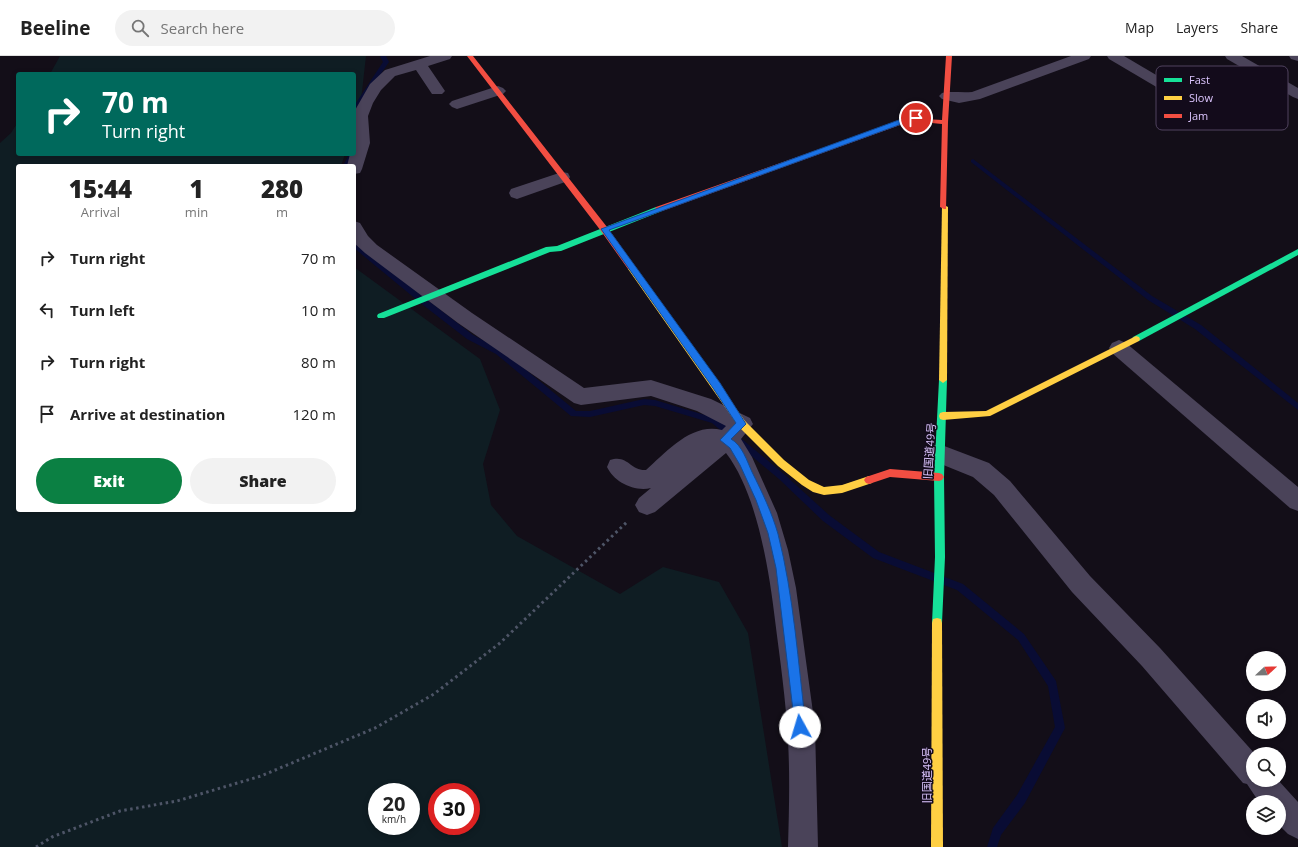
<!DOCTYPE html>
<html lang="en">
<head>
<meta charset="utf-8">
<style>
  :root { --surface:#fff; --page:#f2f2f2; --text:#222; --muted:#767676; --line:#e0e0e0; --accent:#0b8043 }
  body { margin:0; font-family:"Open Sans","Noto Sans JP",sans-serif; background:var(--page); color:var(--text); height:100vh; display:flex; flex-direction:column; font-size:15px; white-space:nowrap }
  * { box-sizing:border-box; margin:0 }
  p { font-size:13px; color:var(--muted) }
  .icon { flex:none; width:22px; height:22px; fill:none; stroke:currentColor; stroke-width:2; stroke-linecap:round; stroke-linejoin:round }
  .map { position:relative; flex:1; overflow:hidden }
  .details { position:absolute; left:16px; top:108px; width:340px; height:348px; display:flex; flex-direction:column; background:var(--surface); border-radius:4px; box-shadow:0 2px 6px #0003 }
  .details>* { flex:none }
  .banner { position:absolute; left:16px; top:16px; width:340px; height:84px; border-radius:4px; box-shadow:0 2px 6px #0003; background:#00695c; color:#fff; overflow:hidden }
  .needle { width:26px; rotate:68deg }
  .tools { position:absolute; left:1246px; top:595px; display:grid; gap:8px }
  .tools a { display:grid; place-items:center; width:40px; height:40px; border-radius:50%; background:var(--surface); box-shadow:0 2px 6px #0003; font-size:20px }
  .speed { position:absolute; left:368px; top:727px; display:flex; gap:8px; font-size:20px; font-weight:700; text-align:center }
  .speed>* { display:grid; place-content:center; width:52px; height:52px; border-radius:50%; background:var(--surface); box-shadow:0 2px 6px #0003; line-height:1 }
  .speed small { font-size:10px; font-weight:400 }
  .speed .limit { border:6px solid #d22; background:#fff; color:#111 }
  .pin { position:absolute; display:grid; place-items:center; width:34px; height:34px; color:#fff; margin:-17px; border:2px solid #fff; border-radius:50%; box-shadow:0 1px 4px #0007 }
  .me { position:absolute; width:44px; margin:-22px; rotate:354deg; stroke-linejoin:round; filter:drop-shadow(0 0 3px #0008) }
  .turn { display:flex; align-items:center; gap:14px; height:84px; padding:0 20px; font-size:18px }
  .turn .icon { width:52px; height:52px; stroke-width:2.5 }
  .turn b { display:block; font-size:28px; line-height:34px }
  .eta { display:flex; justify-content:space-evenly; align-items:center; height:68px; text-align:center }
  .eta b { font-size:24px; font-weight:800; line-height:28px }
  .action { display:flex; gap:8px; margin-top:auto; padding:8px 20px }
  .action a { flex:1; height:46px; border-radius:24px; background:var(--accent); color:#fff; font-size:16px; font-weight:800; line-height:46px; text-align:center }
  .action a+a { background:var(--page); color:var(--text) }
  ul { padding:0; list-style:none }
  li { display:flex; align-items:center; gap:12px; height:52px; padding:0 20px }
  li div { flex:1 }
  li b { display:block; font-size:15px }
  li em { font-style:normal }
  header { display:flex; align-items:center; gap:24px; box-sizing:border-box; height:56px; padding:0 20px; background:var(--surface); border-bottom:1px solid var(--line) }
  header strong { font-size:19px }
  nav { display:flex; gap:22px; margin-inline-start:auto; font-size:14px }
  .search { width:280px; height:36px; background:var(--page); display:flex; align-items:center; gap:10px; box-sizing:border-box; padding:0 14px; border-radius:22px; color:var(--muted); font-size:15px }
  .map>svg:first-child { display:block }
</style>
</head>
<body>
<header>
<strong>Beeline</strong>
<div class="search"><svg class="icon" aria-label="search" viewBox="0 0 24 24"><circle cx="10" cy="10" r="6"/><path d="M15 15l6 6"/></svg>Search here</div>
<nav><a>Map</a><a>Layers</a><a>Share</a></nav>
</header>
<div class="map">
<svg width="1298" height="791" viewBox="0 0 1298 791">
  <rect width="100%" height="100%" fill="#130e18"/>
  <g fill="#0f1d23" fill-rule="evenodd">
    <path d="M60,0H366L360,53L354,71V18H50Z"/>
    <path d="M18,66V98H345L341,110H18V454H354V211L480,303L500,354L483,408L491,449L517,480L620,538L663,511L719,526L748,577L782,791H0V87L11,77ZM377,736H411V770H377ZM437,736H471V770H437Z"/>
  </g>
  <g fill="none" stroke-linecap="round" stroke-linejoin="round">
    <g fill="#090c34" fill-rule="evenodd">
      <path d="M380,0H386L389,6L356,55L354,56V50L383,6Z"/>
      <path d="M354,97L355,98L349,110H343L349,98H354Z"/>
      <path d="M973,103L1152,240L1201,269L1298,347V354L1195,273L1148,244L971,106V104Z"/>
      <path d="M354,187L473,279L502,294L576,355H590L644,343L655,344L718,363L785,419L829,459L879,496L963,528L1024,578L1056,625L1065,672L1025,747L1001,779L997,791H987L993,772L1017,739L1055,671L1048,630L1018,584L957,534L873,502L823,465L779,423L712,367L655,350L644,349L590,361L571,360L496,298L467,283L423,249L354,192Z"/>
    </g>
    <path stroke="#4e5567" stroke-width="3" stroke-dasharray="2.5 3.5" stroke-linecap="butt" d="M36,791L52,781L120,755L177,745L261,720L375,672L434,638L500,587L628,465"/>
    <g fill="#4a4359" fill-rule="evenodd">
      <path d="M430,0H452L450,3L428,10L445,35L442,38H432L416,14L395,20L381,34L373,47L368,60L370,87L362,113L360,117L354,118V110H347L350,98H354V56L370,28L385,14Z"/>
      <path d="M1071,0H1091L1089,3L980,43L959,47L942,43L939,40L942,37C950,35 962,37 972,36Z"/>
      <path d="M1107,0H1124L1202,46L1205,49L1202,52H1192L1109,3Z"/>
      <path d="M1225,0H1242L1298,32V43L1293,41L1227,3Z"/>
      <path d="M1289,0H1298V5L1291,3Z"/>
      <path d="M498,30L503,32L506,35L503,38L457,53L452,51L449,48L452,45Z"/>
      <path d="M562,116L568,117L570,121L568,125L517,143L511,141L509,137L511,133Z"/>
      <path d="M354,165L360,167L368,180L377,189L472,257L584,332L651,324L711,343L750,362L753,368L741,383L752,401L777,457L788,494L796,532L815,671L818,791H788C789,756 790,720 788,685C786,644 780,604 775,564C769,514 757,437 726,397L655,456L647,459L639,456L635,449L639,442L651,432C634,436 614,426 607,411L610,404C628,398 630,415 646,414C666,396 692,366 722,374L726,370L697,355L651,340L581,349L574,347L458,267L365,197L354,187Z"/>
      <path d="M1119,284L1126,287L1298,431V455L1290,452L1112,297L1109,292L1112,287Z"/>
      <path d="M939,388L989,407L1010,425L1090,520L1160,592L1255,698H1253V724H1278L1298,746V783L1288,778L1279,769V746H1259L1247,728L1243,727L1142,610L1072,536L994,439L973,421L931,404L928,397L931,390Z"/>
    </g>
    <g fill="#16e098" fill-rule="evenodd">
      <path d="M656,151H662L663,153L662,155L561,195L550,196L384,262H378L377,260L378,258L546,191L557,190Z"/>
      <path d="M1298,193V199L1139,285H1133L1132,283L1133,281Z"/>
      <path d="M943,321L947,324L944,421L945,501L942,567L941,571L937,572L933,571L932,567L935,501L934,421L939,324Z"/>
    </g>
    <g fill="#ffcf43" fill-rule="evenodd">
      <path d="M942,149H944L948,151L947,324L943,327L939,324Z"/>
      <path d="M631,208L634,209L745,365L784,404L809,424L824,431L842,429L869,420L872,421L874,424L872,427L842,437L824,439L813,436L802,429L778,410L739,371L628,213V209Z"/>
      <path d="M1136,280L1139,281L1140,283L1139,285L990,360L943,364L940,363L939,360L940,357L943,356L986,355Z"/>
      <path d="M937,562L941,563L942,567L943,791H931L932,567L933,563Z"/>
    </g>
    <g fill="#f24e42" fill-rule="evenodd">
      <path d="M467,0H473L607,171L634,209V213H628L601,175Z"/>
      <path d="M946,0H952L948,66L946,153H944L940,151L942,68L911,65L662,155H656L655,153L656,151L908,62L942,64Z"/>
      <path d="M890,413L939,417L942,418L944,421L942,424L939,425L890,421L869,428L866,427L864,424L866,421Z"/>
    </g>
  </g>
  <path fill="#1a73e8" stroke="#114b97" d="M916,60L919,62L918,64L910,65L609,174L720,327L746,368L731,383C742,389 747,405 752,416C762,436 772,457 778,478C794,541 798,607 806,671L804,675L800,677L796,675L795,671L776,512L768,477L756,444L740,409L730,392L720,384L736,367L713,332L601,173L907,61Z"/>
  <g text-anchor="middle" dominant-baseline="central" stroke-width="3" stroke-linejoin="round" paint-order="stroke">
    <g font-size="11" fill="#ddc6ff" stroke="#130b1b">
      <text transform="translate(929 395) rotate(-86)">旧国道49号</text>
      <text transform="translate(926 719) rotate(-90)">旧国道49号</text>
    </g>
  </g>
  <rect x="1156" y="10" width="132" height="64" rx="6" fill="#130b1b" stroke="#50435f" stroke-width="1"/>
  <rect x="1164" y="22" width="18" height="4" fill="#16e098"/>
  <rect x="1164" y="40" width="18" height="4" fill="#ffcf43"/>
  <rect x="1164" y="58" width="18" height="4" fill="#f24e42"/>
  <g font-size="11" fill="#ddc6ff">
    <text x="1189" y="28">Fast</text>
    <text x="1189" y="46">Slow</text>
    <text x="1189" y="64">Jam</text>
  </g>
</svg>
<div class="tools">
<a><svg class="needle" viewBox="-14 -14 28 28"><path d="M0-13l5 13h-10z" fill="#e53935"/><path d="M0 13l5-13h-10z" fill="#767676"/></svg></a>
<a><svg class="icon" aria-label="sound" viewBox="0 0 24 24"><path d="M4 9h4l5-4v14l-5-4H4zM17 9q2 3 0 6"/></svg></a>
<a><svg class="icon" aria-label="search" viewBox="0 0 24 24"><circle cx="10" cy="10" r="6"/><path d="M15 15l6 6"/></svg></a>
<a><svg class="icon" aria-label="layers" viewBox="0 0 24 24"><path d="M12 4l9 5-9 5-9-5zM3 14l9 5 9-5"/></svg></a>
</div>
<div class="speed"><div>20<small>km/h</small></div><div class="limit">30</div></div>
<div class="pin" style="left:916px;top:62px;background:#d93025"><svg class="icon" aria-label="arrive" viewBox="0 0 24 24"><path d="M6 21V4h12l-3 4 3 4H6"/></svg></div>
<svg class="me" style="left:800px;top:671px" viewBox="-20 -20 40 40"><circle r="19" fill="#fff"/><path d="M0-13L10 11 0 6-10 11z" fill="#1a73e8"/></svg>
<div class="banner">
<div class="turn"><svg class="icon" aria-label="right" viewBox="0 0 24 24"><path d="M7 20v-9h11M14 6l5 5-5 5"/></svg><div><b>70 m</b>Turn right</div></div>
</div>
<section class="details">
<div class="eta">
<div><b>15:44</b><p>Arrival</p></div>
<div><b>1</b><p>min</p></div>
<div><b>280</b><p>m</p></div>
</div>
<ul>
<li><svg class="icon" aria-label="right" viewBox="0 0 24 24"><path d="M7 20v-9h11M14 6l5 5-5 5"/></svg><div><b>Turn right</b></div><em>70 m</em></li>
<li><svg class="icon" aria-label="left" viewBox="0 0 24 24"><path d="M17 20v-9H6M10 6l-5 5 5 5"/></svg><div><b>Turn left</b></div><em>10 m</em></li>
<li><svg class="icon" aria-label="right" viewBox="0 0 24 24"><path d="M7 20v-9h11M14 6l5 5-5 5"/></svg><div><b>Turn right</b></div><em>80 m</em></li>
<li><svg class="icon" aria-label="arrive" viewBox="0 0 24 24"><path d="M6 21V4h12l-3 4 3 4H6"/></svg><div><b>Arrive at destination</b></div><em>120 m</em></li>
</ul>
<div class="action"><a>Exit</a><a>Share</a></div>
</section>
</div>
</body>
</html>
